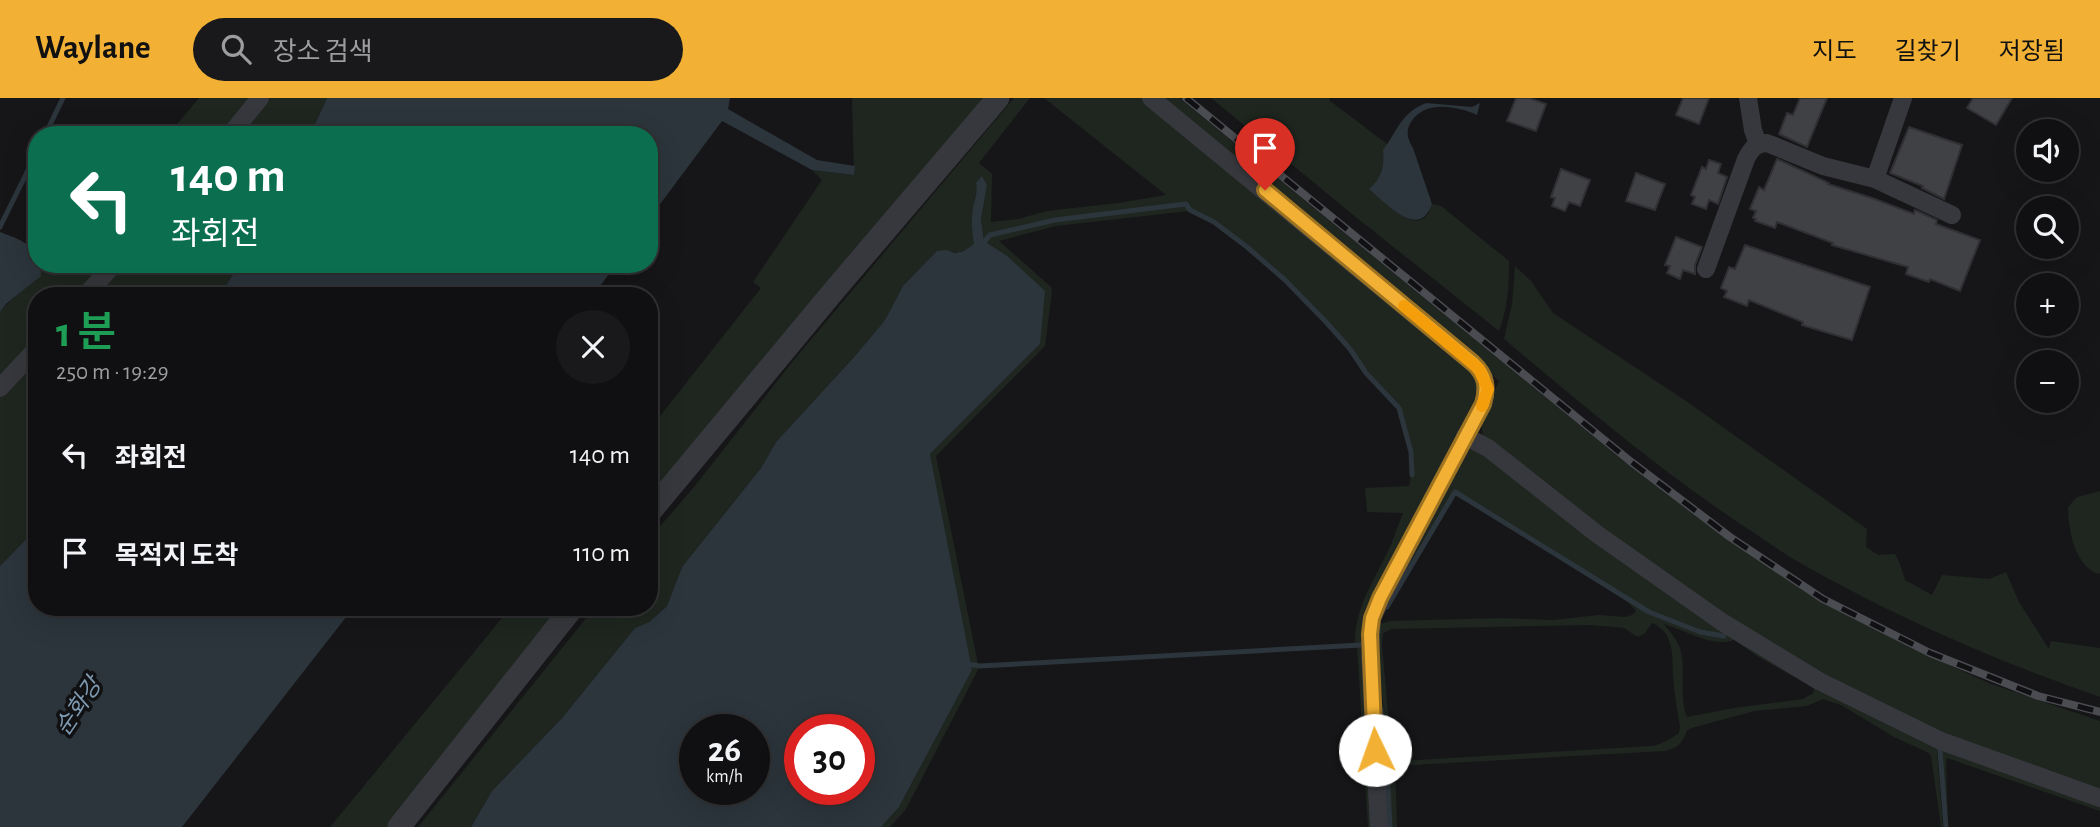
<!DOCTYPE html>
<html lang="ko">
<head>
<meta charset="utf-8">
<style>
  :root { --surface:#101012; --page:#19191b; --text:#f1f3f6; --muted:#9c9d9f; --line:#303032; --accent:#f2b134 }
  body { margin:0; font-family:"Alegreya Sans","Noto Sans KR",sans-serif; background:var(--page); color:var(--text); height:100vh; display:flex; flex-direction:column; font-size:26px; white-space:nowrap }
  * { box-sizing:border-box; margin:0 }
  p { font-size:23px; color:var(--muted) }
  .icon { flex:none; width:38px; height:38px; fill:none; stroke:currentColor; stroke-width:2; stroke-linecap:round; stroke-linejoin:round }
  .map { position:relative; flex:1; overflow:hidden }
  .details { position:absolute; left:28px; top:189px; width:630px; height:329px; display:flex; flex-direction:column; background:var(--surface); border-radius:28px; box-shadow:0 7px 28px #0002,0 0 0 2px var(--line) }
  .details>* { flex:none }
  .guide { position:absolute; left:28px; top:28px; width:630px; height:147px; border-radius:28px; box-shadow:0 7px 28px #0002,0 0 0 2px var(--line); background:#0b6e4f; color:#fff; overflow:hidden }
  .fabs { position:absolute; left:2016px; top:21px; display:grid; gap:14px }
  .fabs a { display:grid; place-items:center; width:63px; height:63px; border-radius:50%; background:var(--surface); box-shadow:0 7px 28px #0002,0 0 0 2px var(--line); font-size:35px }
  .speed { position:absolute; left:679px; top:616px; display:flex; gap:14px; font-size:35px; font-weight:700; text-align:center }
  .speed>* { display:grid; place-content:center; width:91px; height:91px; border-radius:50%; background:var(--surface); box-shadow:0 7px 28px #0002,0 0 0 2px var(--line); line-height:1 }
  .speed small { font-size:18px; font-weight:400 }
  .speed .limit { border:10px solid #d22; background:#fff; color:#111 }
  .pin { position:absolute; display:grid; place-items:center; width:60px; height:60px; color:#fff; margin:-72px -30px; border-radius:50% 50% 50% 0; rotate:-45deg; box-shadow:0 0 7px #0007 }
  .pin .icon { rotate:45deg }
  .me { position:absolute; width:77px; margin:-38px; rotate:357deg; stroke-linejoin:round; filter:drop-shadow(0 0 5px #0008) }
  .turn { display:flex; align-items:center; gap:24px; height:147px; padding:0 28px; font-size:32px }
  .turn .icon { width:91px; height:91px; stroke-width:2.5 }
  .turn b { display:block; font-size:49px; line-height:60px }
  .round { display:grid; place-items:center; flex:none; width:74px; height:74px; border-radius:37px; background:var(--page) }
  .headline { display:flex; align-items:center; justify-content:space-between; height:119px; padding:0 28px }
  h1 { font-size:42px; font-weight:600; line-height:52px; color:#1e9e55 }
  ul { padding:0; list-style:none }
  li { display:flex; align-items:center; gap:21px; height:98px; padding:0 28px }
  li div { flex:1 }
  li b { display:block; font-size:26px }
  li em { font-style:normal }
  header { display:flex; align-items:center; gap:42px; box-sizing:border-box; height:98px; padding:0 35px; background:var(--accent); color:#111 }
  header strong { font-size:33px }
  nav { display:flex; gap:38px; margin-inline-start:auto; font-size:24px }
  .search { width:490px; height:63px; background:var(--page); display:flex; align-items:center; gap:18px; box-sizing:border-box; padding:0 24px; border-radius:38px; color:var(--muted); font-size:26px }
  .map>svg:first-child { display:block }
</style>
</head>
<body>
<header>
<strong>Waylane</strong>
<div class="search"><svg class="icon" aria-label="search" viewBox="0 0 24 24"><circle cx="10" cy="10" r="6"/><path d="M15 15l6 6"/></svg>장소 검색</div>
<nav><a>지도</a><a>길찾기</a><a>저장됨</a></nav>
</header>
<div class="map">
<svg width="2100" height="729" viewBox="0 0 2100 729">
  <rect width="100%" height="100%" fill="#161618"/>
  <g fill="#1e261f" fill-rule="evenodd">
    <path d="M199,0H254L224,37H168Z"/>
    <path d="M270,0H327L310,37H238Z"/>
    <path d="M852,0H984L649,411V332L761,190L753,184L822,82L812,72L854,77Z"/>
    <path d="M1014,0H1030L979,65L992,76L991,124L1018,121L1047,113L1118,105L1166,97L1044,0H1145L1474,269L1480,292L1466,325L1435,377L1417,421L1374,506L1375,729H1368L1357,547H1362L1361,545L1355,546C1355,510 1371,488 1386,457C1393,444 1397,429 1403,415L1367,414L1365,390L1409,388L1411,377H1414L1413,354L1400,309L1367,274L1351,251L1327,223L1286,181L1248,148L1215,123L1191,111L1187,105L1054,121L990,135L984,141L981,121L987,87C986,88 978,94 978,94C970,106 972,133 975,146C965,153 959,157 947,152L903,188L885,222L855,258L776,344L761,370L682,469L667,508L649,524L635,530L562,620L492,693L471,729H418L595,509H649V441L694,389L793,263Z"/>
    <path d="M1155,0H1179L1626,365L1737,447L1827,505L1909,549L1991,586L2100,623V698L1941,640L1718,518L1485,342C1475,325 1492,300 1499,283Z"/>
    <path d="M1211,0H1330L1329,2L1387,46C1377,61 1392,72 1370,90C1381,100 1412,136 1427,117C1430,114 1430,110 1432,106L1441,108L1509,163C1509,187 1508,210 1499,233L1352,116Z"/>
    <path d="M1186,108L1189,113L1056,128L999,143L1051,189L1052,194L1045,248L936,358L978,566L970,565L930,356L1040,246L1006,157L986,144L991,138L1055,123Z"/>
    <path d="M40,166H108L80,198H37V244L0,283V214L6,207L40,178Z"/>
    <path d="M123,166H240L219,198H95Z"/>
    <path d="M1515,168L1531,183L1553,215L1686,303L1867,431L1866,449L1878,457L1895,456L1900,466L1905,482L1932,497L1942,477L1989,481L2006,474L2019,504L2049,551L2051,543L2100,550V599C1994,562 1892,518 1795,462C1780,453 1766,443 1751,433C1664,376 1584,308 1504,241L1512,206Z"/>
    <path d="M37,259V430L0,468V299Z"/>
    <path d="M1474,348L1480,351C1612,455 1747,559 1900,630C1965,659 2033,680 2100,703V713L1947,660L1946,664L1948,729L1942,654L1940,651L1937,653L1943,729H1941L1931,658L1929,655L1894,639L1841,607L1823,601L1807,608L1755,613L1695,629L1687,632C1683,645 1678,650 1665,653L1395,668L1397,729H1392L1389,668L1377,546V537L1380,526L1390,523L1502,520L1553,522L1599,517L1625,519L1632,517L1636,513L1627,503C1657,520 1690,535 1724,539L1728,538L1701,533L1649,513L1485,413L1455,392L1383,513L1374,536L1386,668L1389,729H1381L1372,552L1373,526L1377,516L1457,363L1468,350ZM1652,525C1675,535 1672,557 1673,578C1674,594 1677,612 1680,628L1679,635C1670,641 1661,647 1650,648L1402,663L1396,662L1392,660L1382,546L1383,535L1392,531L1591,527L1624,530L1636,538H1640L1645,535ZM1664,526C1685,532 1712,550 1734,542L1760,560L1814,590L1813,595L1803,601L1734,610L1687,619C1678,597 1687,572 1680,550C1676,540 1670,534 1664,526Z"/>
    <path d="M2100,393V475L2098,476C2075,468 2068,432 2068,409L2077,399Z"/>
    <path d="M511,509H568L390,729H330Z"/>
    <path d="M971,568L979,570L906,711L890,729H881L899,709L972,572Z"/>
  </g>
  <g fill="#2c353c" fill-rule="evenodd">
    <path d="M327,0H730L728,11L817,62L855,68L854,77L812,72L722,23L649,121V37H310Z"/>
    <path d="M1426,5L1472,9L1480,5L1477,17C1457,8 1425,2 1411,24C1405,33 1408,42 1413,50L1432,106C1419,143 1386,105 1369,91C1383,79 1384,68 1383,52C1398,32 1401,15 1426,5Z"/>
    <path d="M982,78L987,87L981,121L984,143L1006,157L1045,193L1040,246L930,356L972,572L899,709L881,729H471L492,693L562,620L635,530L649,524L667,508L682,469L761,370L776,344L855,258L885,222L903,188L937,153L947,152L955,155L964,153L974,146C972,134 971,121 973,109C975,100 978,95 976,85ZM695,632H754V691H695ZM800,632H859V691H800Z"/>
    <path d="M0,134C16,140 37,146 37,166H40L41,178L6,206L0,214Z"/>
    <path d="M240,166H616L593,198H219Z"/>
    <path d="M37,430V509H354L182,729H0V468Z"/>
  </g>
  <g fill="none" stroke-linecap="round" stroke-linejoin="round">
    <g stroke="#2c353c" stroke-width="5">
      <path d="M45,37L63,0"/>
      <path d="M0,129L37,54"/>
      <path d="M984,144L990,137L1055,122L1186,106L1190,112L1214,124L1247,149L1285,182L1326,224L1350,251L1366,275L1399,310L1411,354L1412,377"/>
      <path d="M1387,509L1455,394L1649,514L1700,534L1724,538"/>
      <path d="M966,566L980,568L1361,547"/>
      <path d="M1381,611L1387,668L1390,729"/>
      <path d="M1940,653L1946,729"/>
    </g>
  </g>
  <g fill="#404145" stroke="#303034" stroke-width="2">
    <path d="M1516,0H1529L1546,6L1536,33L1507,23Z"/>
    <path d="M1683,0H1709L1699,26L1676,17Z"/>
    <path d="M1800,0H1827L1807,49L1779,36L1787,15L1793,17Z"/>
    <path d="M1973,0H2012L1996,27L1967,10Z"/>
    <path d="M1909,29L1962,47L1944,101L1922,90L1923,88L1890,75Z"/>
    <path d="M1777,61L1829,85L1828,86L1872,100L1914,116L1915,112L1937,122L1936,126L1980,142L1960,193L1930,181L1929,184L1906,176L1908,169L1832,147L1833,145L1777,124L1775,130L1755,123L1756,121L1753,120L1756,113L1750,111L1759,89L1764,92Z"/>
    <path d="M1709,62L1721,66L1718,75L1727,79L1718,106L1709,102L1706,111L1692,106L1695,99L1691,97L1702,69L1706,71Z"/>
    <path d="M1561,71L1590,82L1580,108L1569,104L1565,113L1552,108L1555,100L1551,99Z"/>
    <path d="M1636,75L1665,86L1655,112L1626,103Z"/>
    <path d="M1676,139L1702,149L1695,167V176L1683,172L1680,181L1667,175L1670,168L1665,167Z"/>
    <path d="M1745,147L1870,189L1852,242L1802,227L1803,224L1749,202L1747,208L1724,199L1727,193L1721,190L1729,169L1735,171Z"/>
  </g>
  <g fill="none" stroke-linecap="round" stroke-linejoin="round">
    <g stroke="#37383d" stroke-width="18">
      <path d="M1151,0L1473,265C1486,277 1488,289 1483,306L1411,442L1372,520L1370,558L1379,729"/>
      <path d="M1748,0L1753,32L1758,46"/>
      <path d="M230,37L260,0"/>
      <path d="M1875,81L1903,0"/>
      <path d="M1706,171L1746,61C1751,51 1755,46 1767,45L1823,68L1875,81L1952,117"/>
      <path d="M85,198L114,166"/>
      <path d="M0,290L37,250"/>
      <path d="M1465,338L1488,350L1597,436L1722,524L1819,583L1941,643L2100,700"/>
    </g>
    <g stroke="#37383d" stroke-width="23">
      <path d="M649,415L832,195L998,0"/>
      <path d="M399,729L573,509"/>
    </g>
    <defs>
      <path id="rail" d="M1186,0L1630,363L1730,439L1823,501L1930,555L2038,598L2100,614"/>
    </defs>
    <use href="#rail" stroke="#4a4c52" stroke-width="8"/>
    <use href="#rail" stroke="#111113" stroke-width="5" stroke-dasharray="16" stroke-linecap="butt"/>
  </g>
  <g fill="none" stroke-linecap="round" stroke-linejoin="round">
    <defs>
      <path id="route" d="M1265,92L1473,265C1486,277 1488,289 1483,306L1380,500L1372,520L1370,536L1375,652"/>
    </defs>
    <use href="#route" stroke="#9d7322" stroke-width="18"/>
    <use href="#route" stroke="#f2b134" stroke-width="12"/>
    <path stroke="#f59e0b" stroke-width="12" d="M1404,208L1479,271L1488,291L1482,308"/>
  </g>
  <g text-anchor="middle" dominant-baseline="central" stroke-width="7" stroke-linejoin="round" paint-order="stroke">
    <g font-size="23" font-style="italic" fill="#7f9bb3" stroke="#111113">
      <text transform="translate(79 609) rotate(-56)">순화강</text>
    </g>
  </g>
</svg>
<div class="fabs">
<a><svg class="icon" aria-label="sound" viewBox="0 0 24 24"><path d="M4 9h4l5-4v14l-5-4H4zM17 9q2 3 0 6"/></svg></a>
<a><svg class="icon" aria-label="search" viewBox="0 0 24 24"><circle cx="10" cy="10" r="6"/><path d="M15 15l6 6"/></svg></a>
<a>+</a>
<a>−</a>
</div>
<div class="speed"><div>26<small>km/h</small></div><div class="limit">30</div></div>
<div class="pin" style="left:1265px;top:92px;background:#d93025"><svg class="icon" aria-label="arrive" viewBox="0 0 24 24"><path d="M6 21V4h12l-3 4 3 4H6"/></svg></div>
<svg class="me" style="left:1375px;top:652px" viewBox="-20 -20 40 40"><circle r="19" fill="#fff"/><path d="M0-13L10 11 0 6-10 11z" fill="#f2b134"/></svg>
<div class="guide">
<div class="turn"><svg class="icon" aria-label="left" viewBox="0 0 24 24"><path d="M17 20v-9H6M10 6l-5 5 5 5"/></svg><div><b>140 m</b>좌회전</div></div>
</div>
<section class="details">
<div class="headline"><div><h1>1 분</h1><p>250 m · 19:29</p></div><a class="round"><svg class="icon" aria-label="close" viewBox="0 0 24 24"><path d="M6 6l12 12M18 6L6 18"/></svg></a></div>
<ul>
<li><svg class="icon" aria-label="left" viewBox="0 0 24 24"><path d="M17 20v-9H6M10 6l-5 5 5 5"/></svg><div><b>좌회전</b></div><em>140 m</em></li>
<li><svg class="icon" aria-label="arrive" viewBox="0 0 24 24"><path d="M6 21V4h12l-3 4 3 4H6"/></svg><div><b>목적지 도착</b></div><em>110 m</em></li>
</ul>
</section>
</div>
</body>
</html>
